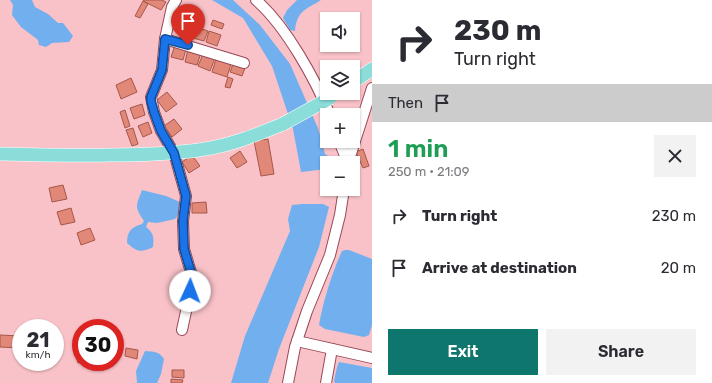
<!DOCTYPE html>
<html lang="en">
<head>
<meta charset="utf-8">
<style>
  :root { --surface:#fff; --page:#f2f2f3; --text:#2b2b33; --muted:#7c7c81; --accent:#0f766e }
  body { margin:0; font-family:Rubik,sans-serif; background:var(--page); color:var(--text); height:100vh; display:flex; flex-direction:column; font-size:15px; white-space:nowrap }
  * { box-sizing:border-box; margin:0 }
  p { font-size:13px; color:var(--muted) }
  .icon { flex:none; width:22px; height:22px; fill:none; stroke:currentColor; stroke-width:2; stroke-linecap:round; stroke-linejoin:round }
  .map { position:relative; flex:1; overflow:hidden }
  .side { display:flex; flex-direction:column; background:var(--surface); width:340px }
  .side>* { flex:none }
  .banner { background:#fff; color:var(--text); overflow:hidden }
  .tools { position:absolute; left:320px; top:12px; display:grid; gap:8px }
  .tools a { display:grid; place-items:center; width:40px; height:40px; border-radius:0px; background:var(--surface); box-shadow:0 1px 3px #0004; font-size:20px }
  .speed { position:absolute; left:12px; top:319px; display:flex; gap:8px; font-size:20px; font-weight:700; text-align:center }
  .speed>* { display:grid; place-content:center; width:52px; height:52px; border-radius:50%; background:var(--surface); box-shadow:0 1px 3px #0004; line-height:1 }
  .speed small { font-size:10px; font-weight:400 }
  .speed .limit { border:6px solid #d22; background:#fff; color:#111 }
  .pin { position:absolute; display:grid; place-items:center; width:34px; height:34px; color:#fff; margin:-41px -17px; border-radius:50% 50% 50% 0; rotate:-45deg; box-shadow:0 0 4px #0007 }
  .pin .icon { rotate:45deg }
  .me { position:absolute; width:44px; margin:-22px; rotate:2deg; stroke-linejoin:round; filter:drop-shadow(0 0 3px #0008) }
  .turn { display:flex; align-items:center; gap:14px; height:84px; padding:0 16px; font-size:18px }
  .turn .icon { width:52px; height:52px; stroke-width:2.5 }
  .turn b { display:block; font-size:28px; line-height:34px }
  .then { display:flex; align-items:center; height:38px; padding:0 16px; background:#0003; gap:8px; font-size:15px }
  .round { display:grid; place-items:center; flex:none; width:42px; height:42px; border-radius:0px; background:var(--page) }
  .overview { display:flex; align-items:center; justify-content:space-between; height:68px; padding:0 16px }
  h1 { font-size:24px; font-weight:600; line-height:30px; color:#1e9e55 }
  .button { display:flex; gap:8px; margin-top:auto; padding:8px 16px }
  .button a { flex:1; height:46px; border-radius:0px; background:var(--accent); color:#fff; font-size:16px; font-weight:600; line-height:46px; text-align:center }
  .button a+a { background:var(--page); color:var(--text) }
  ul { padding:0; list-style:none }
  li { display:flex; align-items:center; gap:12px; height:52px; padding:0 16px }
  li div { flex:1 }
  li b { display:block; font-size:15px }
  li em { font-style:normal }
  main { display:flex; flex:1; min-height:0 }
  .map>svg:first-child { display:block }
</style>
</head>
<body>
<main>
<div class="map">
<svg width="372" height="383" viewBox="0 0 372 383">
  <rect width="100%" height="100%" fill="#f9c2c8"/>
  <g fill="#72afef">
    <path d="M10,0H32L35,7L48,14L58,23H63L73,36L69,42L52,43L46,47L39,45L38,40L21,27L12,15L13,5Z"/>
    <path d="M212,0H233L260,25L290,64L318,128L325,154L335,161L334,163H327V169L301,172L293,129L272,66L243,18Z"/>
    <path d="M297,0H321C305,10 297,11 295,31L290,30L283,18L287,10Z"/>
    <path d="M142,190L166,196L180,202V213L175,219L157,223L148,222L146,227C154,233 154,238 153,247C141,253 137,252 127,243C127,232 131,227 142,224L144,221C134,206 136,206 142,190Z"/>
    <path d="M302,204H323L329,207L319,247L279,349L268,383H231L245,336L290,231L288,219L292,205Z"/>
    <path d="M345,250H349L372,259V325L369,335L364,337L325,329L319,325C323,301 332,273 342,251Z"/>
    <path d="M145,351C154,352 159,351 164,359L161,374L157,383H137L136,371Z"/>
    <path d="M339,362L372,368V383H335L334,381L337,367Z"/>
  </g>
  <g fill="#e18878" stroke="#a6574a">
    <path d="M144,0H162L166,2L161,10L143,1Z"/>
    <path d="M143,1L148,4L140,18L135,16Z"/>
    <path d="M213,20L224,24L222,29L211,25Z"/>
    <path d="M182,22L194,26L190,37L178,33Z"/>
    <path d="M196,27L208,31L204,41L193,38Z"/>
    <path d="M209,31L221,35L217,46L206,42Z"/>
    <path d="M175,45L186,49L183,60L171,57Z"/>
    <path d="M188,49L201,53L197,65L185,62Z"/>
    <path d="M203,54L215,58L210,71L198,66Z"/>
    <path d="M216,59L231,64L227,77L212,72Z"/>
    <path d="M233,64L245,68L242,76L230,72Z"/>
    <path d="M228,77L233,79L230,88L225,87Z"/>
    <path d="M131,78L137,92L121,99L116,85Z"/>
    <path d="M167,92L177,104L166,112L157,100Z"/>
    <path d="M142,104L145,115L134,119L130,108Z"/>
    <path d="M125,110L130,126L125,128L120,112Z"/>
    <path d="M174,119L182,129L172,137L164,126Z"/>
    <path d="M148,122L152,133L143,137L138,126Z"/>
    <path d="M133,128L138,144L132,146L126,130Z"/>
    <path d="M268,139L274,174L261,176L254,141Z"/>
    <path d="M363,149L369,166L363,168L356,152Z"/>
    <path d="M240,151L247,162L237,168L230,158Z"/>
    <path d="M192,155L200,166L189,173L182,162Z"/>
    <path d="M63,185L67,199L52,202L49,188Z"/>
    <path d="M206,202L207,213H192V203Z"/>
    <path d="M71,208L75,222L61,225L57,212Z"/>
    <path d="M90,228L95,240L81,245L77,233Z"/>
    <path d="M0,335L20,336V348L0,347Z"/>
    <path d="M126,348L138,350L137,359L125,356Z"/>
    <path d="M81,355V362H82L78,363L76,356Z"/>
    <path d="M172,370H184V378L172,377Z"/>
    <path d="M171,379L183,380L182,383H171Z"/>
  </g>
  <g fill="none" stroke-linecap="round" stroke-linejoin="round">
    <defs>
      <g id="minor">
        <path d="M176,0L172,7L165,39L162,70L151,97L154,112L161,131L174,153L186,196L183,221L184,249L193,279L182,330"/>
        <path d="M256,0C286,26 315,79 330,115"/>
        <path d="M165,39L244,63"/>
        <path d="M339,141L348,163"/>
        <path d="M348,163L372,88"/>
        <path d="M297,341L372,358"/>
        <path d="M288,383L295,347L307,311L330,255L340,215L344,189"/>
        <path d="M326,383L332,349"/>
      </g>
      <g id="major">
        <path d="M353,82L372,69"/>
        <path d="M0,154C37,155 73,156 110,155C142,155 174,154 205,149C232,145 258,134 283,124"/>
      </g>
    </defs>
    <use href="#minor" stroke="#984957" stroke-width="12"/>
    <use href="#major" stroke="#fff" stroke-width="14"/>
    <use href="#minor" stroke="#fff" stroke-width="10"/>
    <use href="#major" stroke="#8bddd9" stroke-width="13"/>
    <defs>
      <path id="major-bridge" d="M283,124L330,98"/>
    </defs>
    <use href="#major-bridge" stroke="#fff" stroke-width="14" stroke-linecap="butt"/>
    <use href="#major-bridge" stroke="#8bddd9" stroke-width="13"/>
  </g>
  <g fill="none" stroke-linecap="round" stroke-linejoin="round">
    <defs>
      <path id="route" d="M188,45L165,39L162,70L151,97V101L154,112L161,131L174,153L186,196L183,221L184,249L193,279L190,291"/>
    </defs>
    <use href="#route" stroke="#114b97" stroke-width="10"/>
    <use href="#route" stroke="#1a73e8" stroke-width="7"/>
  </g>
</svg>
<div class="tools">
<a><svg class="icon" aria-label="sound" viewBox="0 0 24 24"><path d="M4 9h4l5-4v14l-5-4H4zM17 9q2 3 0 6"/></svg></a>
<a><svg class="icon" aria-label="layers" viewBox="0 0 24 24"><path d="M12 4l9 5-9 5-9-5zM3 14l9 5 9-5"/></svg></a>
<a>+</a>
<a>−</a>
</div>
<div class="speed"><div>21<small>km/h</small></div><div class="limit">30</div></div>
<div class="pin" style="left:188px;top:45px;background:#d93025"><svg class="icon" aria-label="arrive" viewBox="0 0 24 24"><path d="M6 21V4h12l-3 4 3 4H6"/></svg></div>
<svg class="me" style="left:190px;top:291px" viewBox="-20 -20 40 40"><circle r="19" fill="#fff"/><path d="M0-13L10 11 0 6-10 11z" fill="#1a73e8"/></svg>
</div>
<section class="side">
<div class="banner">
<div class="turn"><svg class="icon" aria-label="right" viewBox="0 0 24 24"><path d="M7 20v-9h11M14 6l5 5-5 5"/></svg><div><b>230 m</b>Turn right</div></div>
<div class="then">Then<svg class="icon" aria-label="arrive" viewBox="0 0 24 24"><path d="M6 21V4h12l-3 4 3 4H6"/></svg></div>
</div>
<div class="overview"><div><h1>1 min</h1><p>250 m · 21:09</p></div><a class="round"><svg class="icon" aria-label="close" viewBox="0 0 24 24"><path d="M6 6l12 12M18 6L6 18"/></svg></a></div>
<ul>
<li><svg class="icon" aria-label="right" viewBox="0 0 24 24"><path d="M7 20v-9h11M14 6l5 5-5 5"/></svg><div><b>Turn right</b></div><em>230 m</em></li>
<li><svg class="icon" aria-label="arrive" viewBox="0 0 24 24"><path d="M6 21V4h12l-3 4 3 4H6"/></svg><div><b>Arrive at destination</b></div><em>20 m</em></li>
</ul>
<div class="button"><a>Exit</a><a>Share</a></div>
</section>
</main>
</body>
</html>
